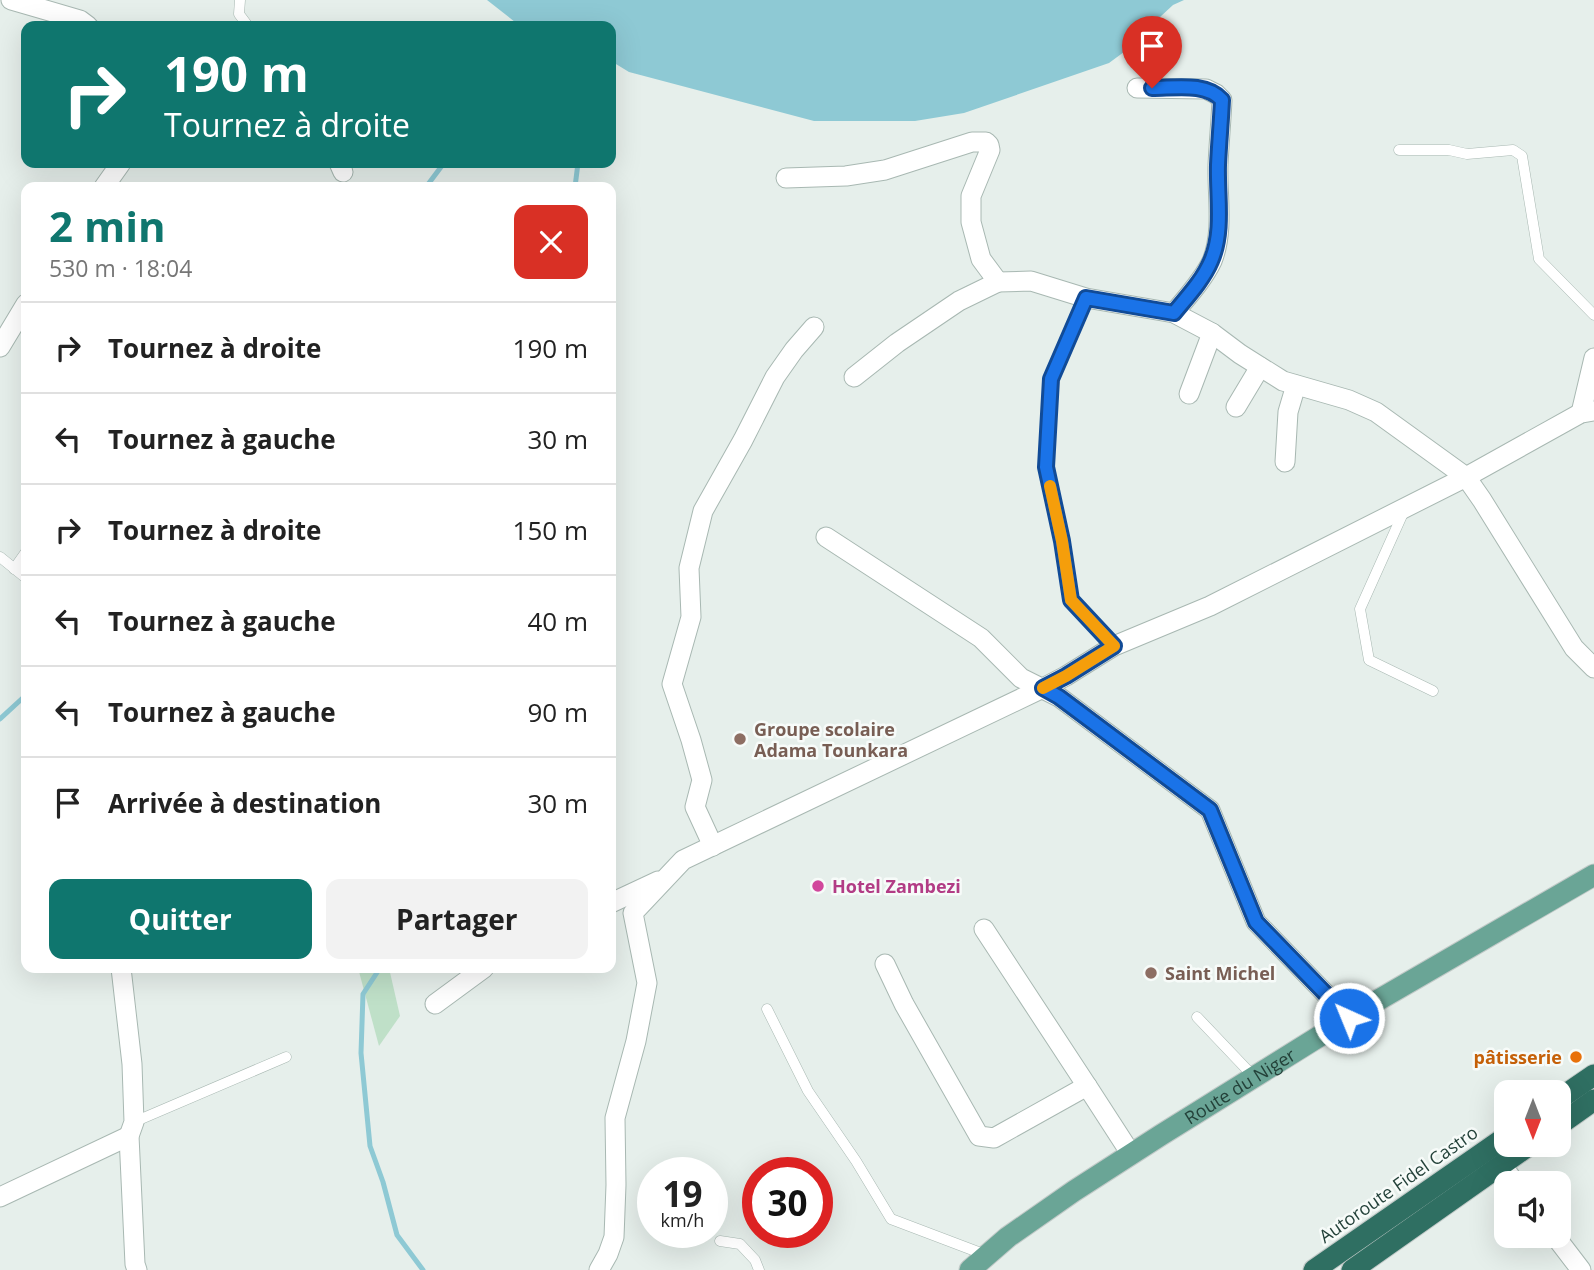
<!DOCTYPE html>
<html lang="fr">
<head>
<meta charset="utf-8">
<style>
  :root { --surface:#fff; --page:#f2f2f2; --text:#222; --muted:#767676; --line:#e0e0e0; --accent:#0f766e }
  body { margin:0; font-family:"Open Sans",sans-serif; background:var(--page); color:var(--text); height:100vh; display:flex; flex-direction:column; font-size:26px; white-space:nowrap }
  * { box-sizing:border-box; margin:0 }
  p { font-size:23px; color:var(--muted) }
  .icon { flex:none; width:38px; height:38px; fill:none; stroke:currentColor; stroke-width:2; stroke-linecap:round; stroke-linejoin:round }
  .map { position:relative; flex:1; overflow:hidden }
  .drawer { position:absolute; left:21px; top:182px; width:595px; height:791px; display:flex; flex-direction:column; background:var(--surface); border-radius:14px; box-shadow:0 7px 28px #0002 }
  .drawer>* { flex:none }
  .hud { position:absolute; left:21px; top:21px; width:595px; height:147px; border-radius:14px; box-shadow:0 7px 28px #0002; background:#0f766e; color:#fff; overflow:hidden }
  .needle { width:46px; rotate:180deg }
  .fabs { position:absolute; left:1494px; top:1080px; display:grid; gap:14px }
  .fabs a { display:grid; place-items:center; width:77px; height:77px; border-radius:14px; background:var(--surface); box-shadow:0 7px 28px #0002; font-size:35px }
  .speed { position:absolute; left:637px; top:1157px; display:flex; gap:14px; font-size:35px; font-weight:700; text-align:center }
  .speed>* { display:grid; place-content:center; width:91px; height:91px; border-radius:50%; background:var(--surface); box-shadow:0 7px 28px #0002; line-height:1 }
  .speed small { font-size:18px; font-weight:400 }
  .speed .limit { border:10px solid #d22; background:#fff; color:#111 }
  .pin { position:absolute; display:grid; place-items:center; width:60px; height:60px; color:#fff; margin:-72px -30px; border-radius:50% 50% 50% 0; rotate:-45deg; box-shadow:0 0 7px #0007 }
  .pin .icon { rotate:45deg }
  .me { position:absolute; width:77px; margin:-38px; rotate:316deg; stroke-linejoin:round; filter:drop-shadow(0 0 5px #0008) }
  .turn { display:flex; align-items:center; gap:24px; height:147px; padding:0 28px; font-size:32px }
  .turn .icon { width:91px; height:91px; stroke-width:2.5 }
  .turn b { display:block; font-size:49px; line-height:60px }
  .round { display:grid; place-items:center; flex:none; width:74px; height:74px; border-radius:14px; background:var(--page) }
  .headline { display:flex; align-items:center; justify-content:space-between; height:119px; padding:0 28px }
  h1 { font-size:42px; font-weight:700; line-height:52px; color:var(--accent) }
  .cta { display:flex; gap:14px; margin-top:auto; padding:14px 28px }
  .cta a { flex:1; height:80px; border-radius:14px; background:var(--accent); color:#fff; font-size:28px; font-weight:700; line-height:80px; text-align:center }
  .cta a+a { background:var(--page); color:var(--text) }
  ul { padding:0; list-style:none }
  li { display:flex; align-items:center; gap:21px; height:91px; padding:0 28px; border-top:2px solid var(--line) }
  li div { flex:1 }
  li b { display:block; font-size:26px }
  li em { font-style:normal }
  .map>svg:first-child { display:block }
</style>
</head>
<body>
<div class="map">
<svg width="1594" height="1270" viewBox="0 0 1594 1270">
  <rect width="100%" height="100%" fill="#e6efeb"/>
  <path fill="#bfe0c8" d="M358,968H389L400,1016L379,1046Z"/>
  <path fill="#8ec9d4" d="M487,0H1184L1173,5L1160,17L1143,38L1109,63L964,113L915,121H814L629,72L611,61V26H520Z"/>
  <g fill="none" stroke-linecap="round" stroke-linejoin="round">
    <g stroke="#8ec9d4" stroke-width="5">
      <path d="M426,187L444,163"/>
      <path d="M575,187L578,163"/>
      <path d="M0,719L26,695"/>
      <path d="M380,968L363,994L361,1053L370,1146L383,1182L397,1235L423,1270"/>
    </g>
    <defs>
      <g id="lane">
        <path d="M240,0L239,14L248,26"/>
        <path d="M1399,150H1449L1467,154L1513,150L1522,156L1539,259L1594,315"/>
        <path d="M1086,298L1051,379L1046,467L1062,541L1071,600L1114,646"/>
        <path d="M1404,511L1360,609L1369,660L1433,691"/>
        <path d="M0,557L26,578"/>
        <path d="M14,569L26,552"/>
        <path d="M767,1009L808,1091L856,1161L891,1219L986,1255"/>
        <path d="M1197,1017L1254,1077"/>
        <path d="M134,1122L286,1057"/>
        <path d="M720,1241L740,1244L755,1260L759,1270"/>
      </g>
      <g id="street">
        <path d="M11,0L80,20L88,26"/>
        <path d="M1137,88L1206,89L1216,94L1222,100C1221,122 1219,143 1218,165C1217,196 1224,231 1212,261C1203,280 1187,297 1174,313"/>
        <path d="M339,163L343,172"/>
        <path d="M786,178L846,176L885,170L972,142H986L989,145L990,150L971,196V222L981,259L998,282L1031,281L1086,298L1174,313L1212,333L1240,354L1283,381L1349,400L1376,412L1466,477L1482,500L1574,648L1594,668"/>
        <path d="M104,187L121,163"/>
        <path d="M0,347L26,304"/>
        <path d="M854,377L897,343L959,301L998,282"/>
        <path d="M1189,394L1212,333"/>
        <path d="M1236,407L1260,367"/>
        <path d="M1581,413L1594,358"/>
        <path d="M1285,462L1288,412L1296,385"/>
        <path d="M826,537L981,638L1021,678L1059,697L1210,810L1256,922L1349,1018"/>
        <path d="M713,846L695,807L702,780L691,740L672,684L691,617L689,568L703,511L743,440L775,377L794,350L814,327"/>
        <path d="M611,903L658,881"/>
        <path d="M885,964L904,1004L979,1136L994,1138L1087,1086L984,929"/>
        <path d="M121,968L132,1064L134,1122L129,1136L135,1264L137,1270"/>
        <path d="M435,1004L484,968"/>
        <path d="M1087,1086L1131,1154"/>
        <path d="M1502,1165L1515,1183"/>
        <path d="M0,1197L129,1136"/>
        <path d="M1555,1236L1581,1270"/>
        <path d="M599,1270L608,1254L614,1237L616,1185L615,1118L636,1041L647,983L633,913L683,860L1043,688L1066,676L1114,646L1210,606L1466,477L1581,413L1594,411"/>
      </g>
      <g id="primary">
        <path id="s1" d="M970,1270L1008,1237L1074,1191L1161,1135L1368,1006L1594,875"/>
      </g>
      <g id="highway">
        <path d="M1559,1099L1594,1075"/>
        <path d="M1559,1125L1594,1100"/>
        <path d="M1314,1270L1507,1136"/>
        <path d="M1352,1270L1531,1144"/>
      </g>
    </defs>
    <use href="#lane" stroke="#a8b8b2" stroke-width="11"/>
    <use href="#street" stroke="#a8b8b2" stroke-width="21"/>
    <use href="#primary" stroke="#c2cac8" stroke-width="23"/>
    <use href="#highway" stroke="#c2cac8" stroke-width="23"/>
    <use href="#lane" stroke="#fff" stroke-width="10"/>
    <use href="#street" stroke="#fff" stroke-width="19"/>
    <use href="#primary" stroke="#6aa596" stroke-width="21"/>
    <use href="#highway" stroke="#2f6f62" stroke-width="21"/>
  </g>
  <g fill="none" stroke-linecap="round" stroke-linejoin="round">
    <defs>
      <path id="route" d="M1152,88C1175,88 1206,82 1222,100C1221,122 1219,143 1218,165C1217,196 1224,231 1211,261C1203,280 1187,297 1174,313L1086,298L1051,379L1046,467L1062,541L1071,600L1114,646L1066,676L1043,688L1059,697L1210,810L1256,922L1349,1018"/>
    </defs>
    <use href="#route" stroke="#114b97" stroke-width="18"/>
    <use href="#route" stroke="#1a73e8" stroke-width="12"/>
    <path stroke="#f59e0b" stroke-width="12" d="M1043,688L1066,676L1114,646L1071,600L1062,541L1050,486"/>
  </g>
  <g fill="#8d6e63" stroke="#f7fbf9" stroke-width="2.5">
    <circle cx="740" cy="739" r="7"/>
    <circle cx="1151" cy="973" r="7"/>
  </g>
  <circle fill="#d1479c" stroke="#f7fbf9" stroke-width="2.5" cx="818" cy="886" r="7"/>
  <circle fill="#e8710a" stroke="#f7fbf9" stroke-width="2.5" cx="1576" cy="1057" r="7"/>
  <g text-anchor="middle" dominant-baseline="central" stroke-width="5" stroke-linejoin="round" paint-order="stroke">
    <g font-size="18" font-weight="bold" fill="#785e54" stroke="#f7fbf9" text-anchor="start">
      <text x="754" y="729">Groupe scolaire<tspan x="754" dy="21">Adama Tounkara</tspan></text>
      <text x="1165" y="973">Saint Michel</text>
    </g>
    <g font-size="18" font-weight="bold" fill="#b23c85" stroke="#f7fbf9" text-anchor="start">
      <text x="832" y="886">Hotel Zambezi</text>
    </g>
    <g font-size="18" font-weight="bold" fill="#c56008" stroke="#f7fbf9" text-anchor="end">
      <text x="1562" y="1057">pâtisserie</text>
    </g>
    <g font-size="18" fill="#24423a" stroke="#f7fbf9">
      <text stroke="none"><textPath href="#s1" startOffset="327">Route du Niger</textPath></text>
      <text transform="translate(1398 1184) rotate(-35)">Autoroute Fidel Castro</text>
    </g>
  </g>
</svg>
<div class="fabs">
<a><svg class="needle" viewBox="-14 -14 28 28"><path d="M0-13l5 13h-10z" fill="#e53935"/><path d="M0 13l5-13h-10z" fill="#767676"/></svg></a>
<a><svg class="icon" aria-label="sound" viewBox="0 0 24 24"><path d="M4 9h4l5-4v14l-5-4H4zM17 9q2 3 0 6"/></svg></a>
</div>
<div class="speed"><div>19<small>km/h</small></div><div class="limit">30</div></div>
<div class="pin" style="left:1152px;top:88px;background:#d93025"><svg class="icon" aria-label="arrive" viewBox="0 0 24 24"><path d="M6 21V4h12l-3 4 3 4H6"/></svg></div>
<svg class="me" style="left:1349px;top:1018px" viewBox="-20 -20 40 40"><circle r="17" fill="#1a73e8" stroke="#fff" stroke-width="3"/><path d="M0-11L8 9 0 5-8 9z" fill="#fff"/></svg>
<div class="hud">
<div class="turn"><svg class="icon" aria-label="right" viewBox="0 0 24 24"><path d="M7 20v-9h11M14 6l5 5-5 5"/></svg><div><b>190 m</b>Tournez à droite</div></div>
</div>
<section class="drawer">
<div class="headline"><div><h1>2 min</h1><p>530 m · 18:04</p></div><a class="round" style="background:#d93025;color:#fff"><svg class="icon" aria-label="close" viewBox="0 0 24 24"><path d="M6 6l12 12M18 6L6 18"/></svg></a></div>
<ul>
<li><svg class="icon" aria-label="right" viewBox="0 0 24 24"><path d="M7 20v-9h11M14 6l5 5-5 5"/></svg><div><b>Tournez à droite</b></div><em>190 m</em></li>
<li><svg class="icon" aria-label="left" viewBox="0 0 24 24"><path d="M17 20v-9H6M10 6l-5 5 5 5"/></svg><div><b>Tournez à gauche</b></div><em>30 m</em></li>
<li><svg class="icon" aria-label="right" viewBox="0 0 24 24"><path d="M7 20v-9h11M14 6l5 5-5 5"/></svg><div><b>Tournez à droite</b></div><em>150 m</em></li>
<li><svg class="icon" aria-label="left" viewBox="0 0 24 24"><path d="M17 20v-9H6M10 6l-5 5 5 5"/></svg><div><b>Tournez à gauche</b></div><em>40 m</em></li>
<li><svg class="icon" aria-label="left" viewBox="0 0 24 24"><path d="M17 20v-9H6M10 6l-5 5 5 5"/></svg><div><b>Tournez à gauche</b></div><em>90 m</em></li>
<li><svg class="icon" aria-label="arrive" viewBox="0 0 24 24"><path d="M6 21V4h12l-3 4 3 4H6"/></svg><div><b>Arrivée à destination</b></div><em>30 m</em></li>
</ul>
<div class="cta"><a>Quitter</a><a>Partager</a></div>
</section>
</div>
</body>
</html>
